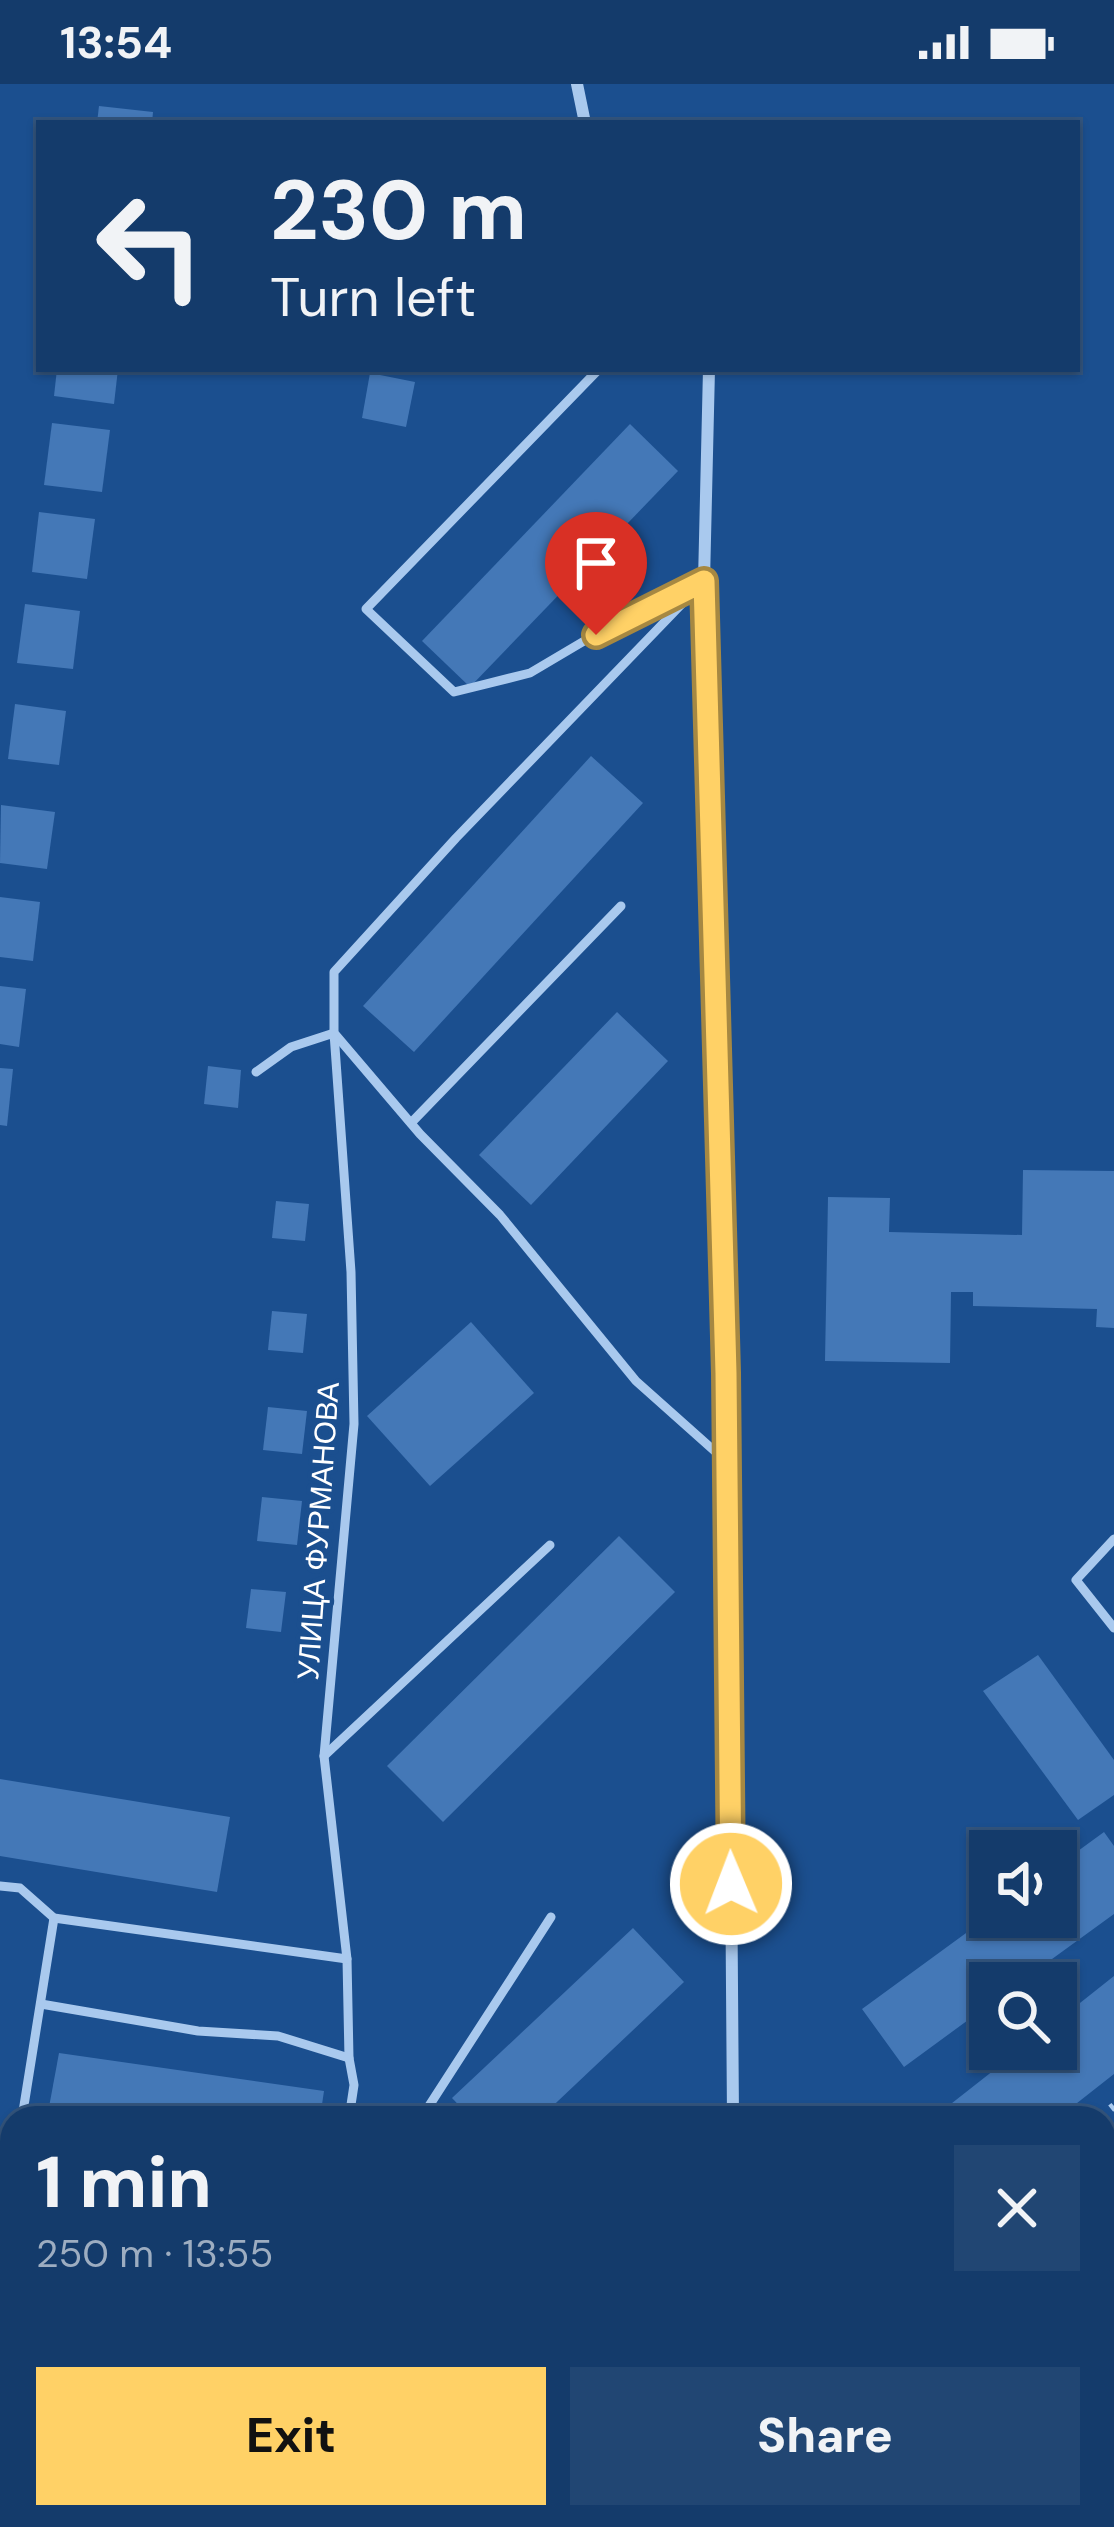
<!DOCTYPE html>
<html lang="en">
<head>
<meta charset="utf-8">
<style>
  :root { --surface:#143b6b; --page:#214673; --text:#f1f3f6; --muted:#9dadc1; --line:#33557e; --accent:#ffd166 }
  body { margin:0; font-family:"DM Sans",sans-serif; background:var(--page); color:var(--text); height:100vh; display:flex; flex-direction:column; font-size:45px; white-space:nowrap }
  * { box-sizing:border-box; margin:0 }
  p { font-size:39px; color:var(--muted) }
  .icon { flex:none; width:66px; height:66px; fill:none; stroke:currentColor; stroke-width:2; stroke-linecap:round; stroke-linejoin:round }
  .map { position:relative; flex:1; overflow:hidden }
  .side { position:absolute; left:0px; top:2022px; width:1116px; height:423px; display:flex; flex-direction:column; background:var(--surface); border-radius:36px 36px 0 0; box-shadow:0 3px 9px #0004,0 0 0 3px var(--line) }
  .side>* { flex:none }
  .banner { position:absolute; left:36px; top:36px; width:1044px; height:252px; border-radius:0px; box-shadow:0 3px 9px #0004,0 0 0 3px var(--line); background:#143b6b; color:var(--text); overflow:hidden }
  .controls { position:absolute; left:969px; top:1746px; display:grid; gap:24px }
  .controls a { display:grid; place-items:center; width:108px; height:108px; border-radius:0px; background:var(--surface); box-shadow:0 3px 9px #0004,0 0 0 3px var(--line); font-size:60px }
  .pin { position:absolute; display:grid; place-items:center; width:102px; height:102px; color:#fff; margin:-123px -51px; border-radius:50% 50% 50% 0; rotate:-45deg; box-shadow:0 0 12px #0007 }
  .pin .icon { rotate:45deg }
  .me { position:absolute; width:132px; margin:-66px; rotate:359deg; stroke-linejoin:round; filter:drop-shadow(0 0 9px #0008) }
  .turn { display:flex; align-items:center; gap:42px; height:252px; padding:0 36px; font-size:54px }
  .turn .icon { width:156px; height:156px; stroke-width:2.5 }
  .turn b { display:block; font-size:84px; line-height:102px }
  .round { display:grid; place-items:center; flex:none; width:126px; height:126px; border-radius:0px; background:var(--page) }
  .overview { display:flex; align-items:center; justify-content:space-between; height:204px; padding:0 36px }
  h1 { font-size:72px; font-weight:800; line-height:90px }
  .primary-button { display:flex; gap:24px; margin-top:auto; padding:24px 36px }
  .primary-button a { flex:1; height:138px; border-radius:0px; background:var(--accent); color:#111; font-size:48px; font-weight:800; line-height:138px; text-align:center }
  .primary-button a+a { background:var(--page); color:var(--text) }
  .status { display:flex; justify-content:space-between; align-items:center; height:84px; padding:0 60px; background:var(--surface); direction:ltr }
  .status svg { height:33px; fill:currentColor }
  .map>svg:first-child { display:block }
</style>
</head>
<body>
<div class="status"><b>13:54</b><svg viewBox="0 0 49 12"><path d="M0 12V9h3v3zM5 12V6h3v6zM10 12V3h3v9zM15 12V0h3v12zM26 1h20v11H26zM47 4h2v5h-2z"/></svg></div>
<div class="map">
<svg width="1114" height="2443" viewBox="0 0 1114 2443">
  <rect width="100%" height="100%" fill="#1b4f8f"/>
  <path fill="#2e69ad" d="M1104,2308L1114,2319V2443H1096L1087,2433H1104Z"/>
  <g fill="#4478b7">
    <path d="M99,22L153,28L152,39H97Z"/>
    <path d="M57,285H118L114,320L54,312Z"/>
    <path d="M370,289L415,298L406,343L362,334Z"/>
    <path d="M52,339L110,346L102,408L44,401Z"/>
    <path d="M630,340L678,387L470,603L422,557Z"/>
    <path d="M39,428L95,435L87,495L32,488Z"/>
    <path d="M25,520L80,527L73,585L17,579Z"/>
    <path d="M15,620L66,627L59,681L8,675Z"/>
    <path d="M591,672L643,719L414,968L363,922Z"/>
    <path d="M1,721L55,728L47,785L0,779Z"/>
    <path d="M0,813L40,818L33,877L0,873Z"/>
    <path d="M0,902L26,905L19,963L0,960Z"/>
    <path d="M617,928L668,977L531,1121L479,1071Z"/>
    <path d="M208,982L241,986L238,1024L204,1020Z"/>
    <path d="M0,984L13,985L7,1042L0,1041Z"/>
    <path d="M1023,1086L1114,1087V1244L1096,1243L1097,1225L973,1222V1208H951L950,1279L825,1277L828,1113L890,1114L889,1148L1022,1151Z"/>
    <path d="M276,1117L309,1120L305,1157L272,1154Z"/>
    <path d="M272,1227L307,1230L303,1269L268,1266Z"/>
    <path d="M471,1238L534,1309L430,1402L367,1332Z"/>
    <path d="M268,1323L307,1327L302,1370L263,1366Z"/>
    <path d="M262,1413L302,1417L297,1461L257,1457Z"/>
    <path d="M619,1452L675,1508L443,1738L387,1682Z"/>
    <path d="M251,1505L286,1508L281,1548L246,1544Z"/>
    <path d="M1038,1571L1114,1676V1711L1078,1736L983,1607Z"/>
    <path d="M0,1695L230,1733L217,1808L0,1772Z"/>
    <path d="M1104,1748L1114,1762V1830L1019,1899H990V1920L904,1983L862,1925L988,1833H1056V1783Z"/>
    <path d="M633,1844L684,1898L540,2034H471L452,2014Z"/>
    <path d="M1114,1892V1990L1058,2034H933L1021,1965H1056V1938Z"/>
    <path d="M59,1969L324,2007L320,2034H47Z"/>
    <path d="M0,2354L12,2356V2433H278L276,2443H0Z"/>
    <path d="M516,2433H615L624,2443H526Z"/>
  </g>
  <g fill="none" stroke-linecap="round" stroke-linejoin="round">
    <g stroke="#a9c9ee" stroke-width="8" stroke-dasharray="6 9" stroke-linecap="butt">
      <path d="M1099,2034L1114,2022"/>
      <path d="M867,2443L873,2433"/>
    </g>
    <g stroke="#a9c9ee" stroke-width="9">
      <path d="M599,285L366,525L454,608L530,589L628,531L699,499"/>
      <path d="M703,498L456,754L334,888V949L420,1050L500,1131L636,1297L728,1379"/>
      <path d="M256,988L291,963L334,949L351,1188L354,1340L324,1672L347,1875L349,1974L354,2001L349,2034"/>
      <path d="M411,1039L621,822"/>
      <path d="M1114,1455L1076,1496L1114,1544"/>
      <path d="M324,1672L550,1461"/>
      <path d="M0,1802L20,1804L54,1834L347,1875"/>
      <path d="M41,1920L198,1947L278,1952L349,1974"/>
      <path d="M22,2034L54,1834"/>
      <path d="M387,2034L427,2025L551,1833"/>
      <path d="M0,2158L12,2090"/>
      <path d="M0,2338L12,2339"/>
      <path d="M378,2443V2433"/>
    </g>
    <g stroke="#a9c9ee" stroke-width="12">
      <path d="M577,0L585,39"/>
      <path d="M709,285L704,497L728,1379L733,2034"/>
    </g>
    <g stroke="#d6e6fa" stroke-width="24">
      <path d="M1104,2166L1114,2157"/>
      <path d="M0,2170L12,2171"/>
      <path d="M1104,2230L1114,2240"/>
    </g>
  </g>
  <g fill="none" stroke-linecap="round" stroke-linejoin="round">
    <defs>
      <path id="route" d="M596,551L704,497L726,1289L731,1800"/>
    </defs>
    <use href="#route" stroke="#a68842" stroke-width="30"/>
    <use href="#route" stroke="#ffd166" stroke-width="21"/>
  </g>
  <g text-anchor="middle" dominant-baseline="central" stroke-width="9" stroke-linejoin="round" paint-order="stroke">
    <g font-size="30" fill="#fff" stroke="#1b4f8f">
      <text transform="translate(318 1447) rotate(-86)">УЛИЦА ФУРМАНОВА</text>
    </g>
  </g>
</svg>
<div class="controls">
<a><svg class="icon" aria-label="sound" viewBox="0 0 24 24"><path d="M4 9h4l5-4v14l-5-4H4zM17 9q2 3 0 6"/></svg></a>
<a><svg class="icon" aria-label="search" viewBox="0 0 24 24"><circle cx="10" cy="10" r="6"/><path d="M15 15l6 6"/></svg></a>
</div>
<div class="pin" style="left:596px;top:551px;background:#d93025"><svg class="icon" aria-label="arrive" viewBox="0 0 24 24"><path d="M6 21V4h12l-3 4 3 4H6"/></svg></div>
<svg class="me" style="left:731px;top:1800px" viewBox="-20 -20 40 40"><circle r="17" fill="#ffd166" stroke="#fff" stroke-width="3"/><path d="M0-11L8 9 0 5-8 9z" fill="#fff"/></svg>
<div class="banner">
<div class="turn"><svg class="icon" aria-label="left" viewBox="0 0 24 24"><path d="M17 20v-9H6M10 6l-5 5 5 5"/></svg><div><b>230 m</b>Turn left</div></div>
</div>
<section class="side">
<div class="overview"><div><h1>1 min</h1><p>250 m · 13:55</p></div><a class="round"><svg class="icon" aria-label="close" viewBox="0 0 24 24"><path d="M6 6l12 12M18 6L6 18"/></svg></a></div>
<div class="primary-button"><a>Exit</a><a>Share</a></div>
</section>
</div>
</body>
</html>
